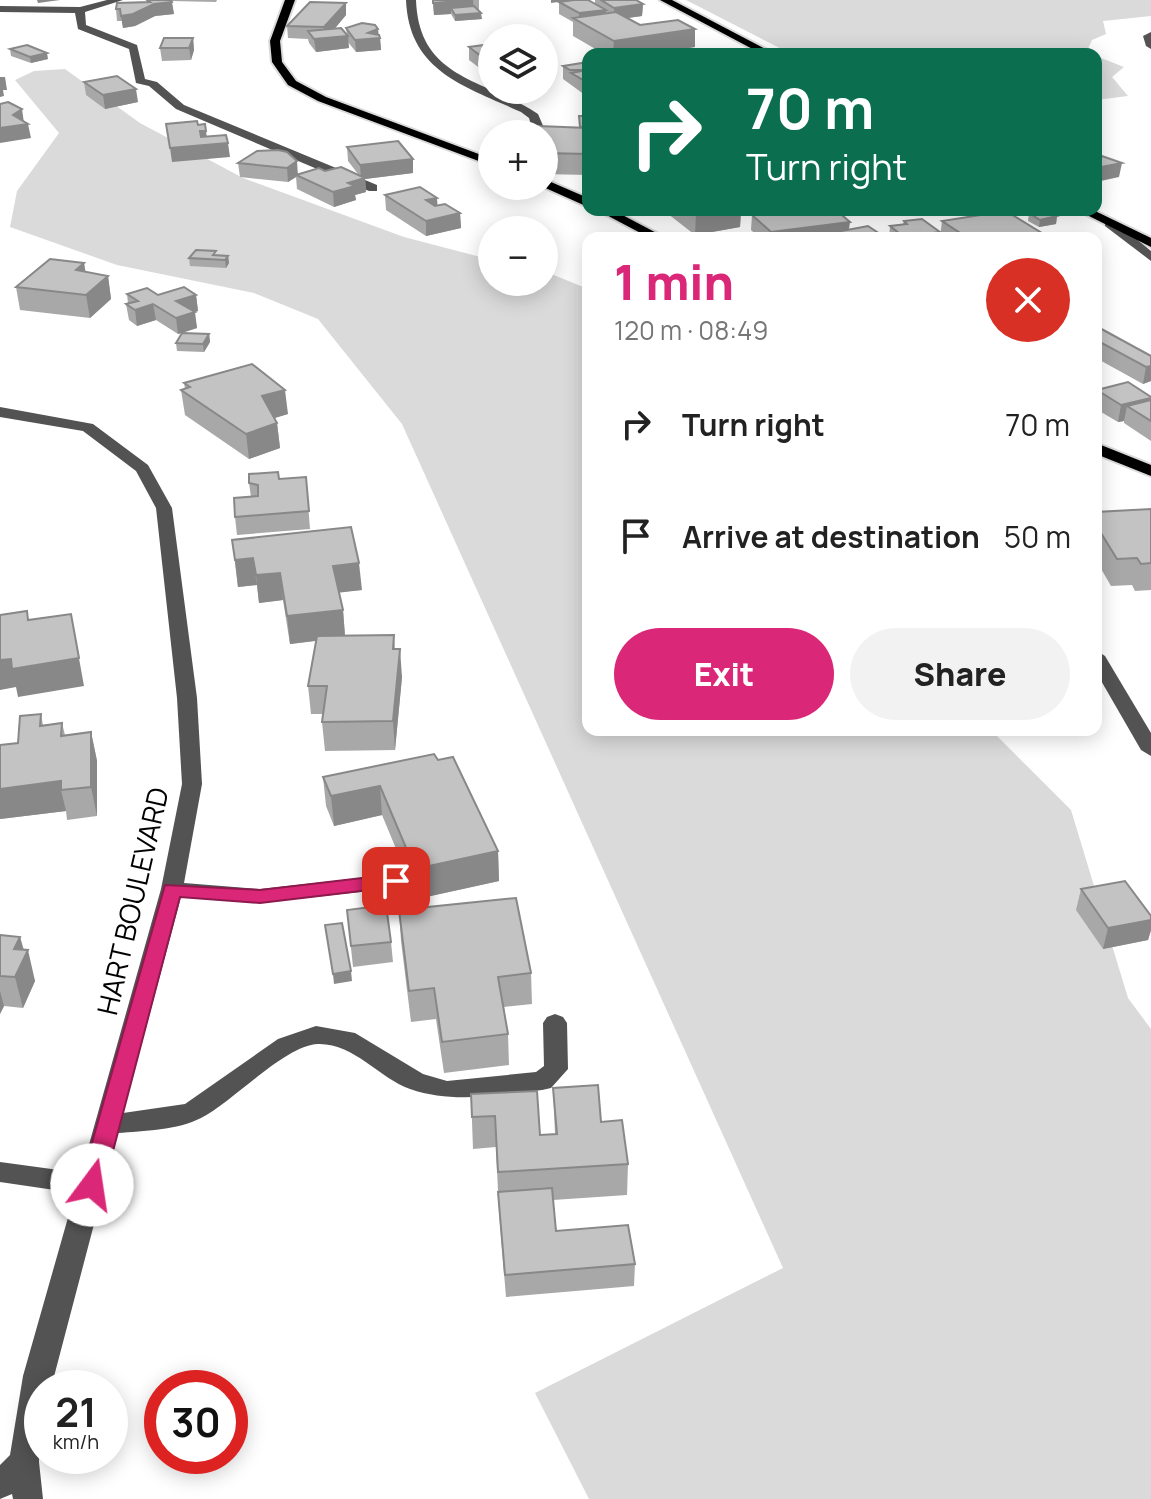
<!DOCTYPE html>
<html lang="en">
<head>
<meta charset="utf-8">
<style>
  :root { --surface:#fff; --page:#f2f2f2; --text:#222; --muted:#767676; --accent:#db2777 }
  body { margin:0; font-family:Manrope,sans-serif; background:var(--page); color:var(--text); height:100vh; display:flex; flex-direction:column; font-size:30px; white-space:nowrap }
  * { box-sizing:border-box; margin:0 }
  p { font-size:26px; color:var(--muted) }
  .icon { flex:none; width:44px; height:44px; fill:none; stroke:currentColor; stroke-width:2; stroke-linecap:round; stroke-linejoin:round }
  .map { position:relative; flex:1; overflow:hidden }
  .side { position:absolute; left:582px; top:232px; width:520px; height:504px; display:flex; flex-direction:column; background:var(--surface); border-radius:16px; box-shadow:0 4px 20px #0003 }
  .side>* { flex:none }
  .top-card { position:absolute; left:582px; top:48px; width:520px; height:168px; border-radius:16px; box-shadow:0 4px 20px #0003; background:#0b6e4f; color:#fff; overflow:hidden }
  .fabs { position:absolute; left:478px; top:24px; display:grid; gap:16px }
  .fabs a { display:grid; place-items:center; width:80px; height:80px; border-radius:50%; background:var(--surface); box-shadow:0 4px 20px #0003; font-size:40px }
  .speed { position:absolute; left:24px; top:1370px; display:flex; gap:16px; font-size:40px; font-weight:700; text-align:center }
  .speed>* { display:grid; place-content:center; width:104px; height:104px; border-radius:50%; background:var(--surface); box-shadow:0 4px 20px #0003; line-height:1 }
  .speed small { font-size:20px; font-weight:400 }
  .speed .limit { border:12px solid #d22; background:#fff; color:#111 }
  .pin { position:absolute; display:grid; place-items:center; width:68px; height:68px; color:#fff; margin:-34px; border-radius:16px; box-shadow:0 4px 12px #0006 }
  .me { position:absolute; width:88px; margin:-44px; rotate:14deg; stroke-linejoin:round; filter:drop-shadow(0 0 6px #0008) }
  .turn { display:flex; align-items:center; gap:28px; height:168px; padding:0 32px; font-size:36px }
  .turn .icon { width:104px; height:104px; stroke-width:2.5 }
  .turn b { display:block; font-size:56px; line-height:68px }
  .round { display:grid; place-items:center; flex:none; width:84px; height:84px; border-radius:42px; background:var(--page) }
  .headline { display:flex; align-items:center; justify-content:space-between; height:136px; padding:0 32px }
  h1 { font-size:48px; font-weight:800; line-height:60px; color:var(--accent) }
  .action { display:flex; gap:16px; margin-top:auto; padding:16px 32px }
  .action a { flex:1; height:92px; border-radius:48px; background:var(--accent); color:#fff; font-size:32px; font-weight:800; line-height:92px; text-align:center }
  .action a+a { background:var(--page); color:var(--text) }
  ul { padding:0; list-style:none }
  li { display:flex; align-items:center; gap:24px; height:112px; padding:0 32px }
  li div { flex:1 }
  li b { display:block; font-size:30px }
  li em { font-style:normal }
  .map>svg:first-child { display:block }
</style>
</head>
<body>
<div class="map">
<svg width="1151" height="1499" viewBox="0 0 1151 1499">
  <rect width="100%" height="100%" fill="#fff"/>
  <g fill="#dadada">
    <path d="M686,0H1151V16L1103,21L1106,34L1092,40L1087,51L1092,54H791Z"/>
    <path d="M1096,56L1124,67L1112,77L1128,96L1096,100Z"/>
    <path d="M65,69L140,123L243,178L404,237L492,260V282H544V271L588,289V730H991L1071,810L1128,998L1151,1029V1499H589L535,1393L783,1268L402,424L318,319L254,293L117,265L10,227L17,191L59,133L15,80L34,71Z"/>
  </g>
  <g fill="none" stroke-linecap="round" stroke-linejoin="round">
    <defs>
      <g id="major">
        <path d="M285,0H295L280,41L282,62L296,81L326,97L492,159V166L318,101L288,85L272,62L270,41Z"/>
        <path d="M660,0H672L775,54H762Z"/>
        <path d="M544,179L588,198V207L541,186H544Z"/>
        <path d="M597,210H613L666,238H650Z"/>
        <path d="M1077,210H1093L1151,238V247Z"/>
        <path d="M1096,443L1151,465V476L1096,454Z"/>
      </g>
    </defs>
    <use href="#major" stroke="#dbdbdb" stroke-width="4"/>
    <g fill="#535353" fill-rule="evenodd">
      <path d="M107,0H123L85,12L86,25L137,45L145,79L157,82L184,105L377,185V191H369L176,109L149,86L136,83L129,49L78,29L75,13L0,12V6L80,7Z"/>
      <path d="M406,0H416C419,80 484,78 538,114L544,128L541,134H529L532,128L529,118L521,112C465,86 409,72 406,0Z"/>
      <path d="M1151,32V49L1146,46L1143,36Z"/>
      <path d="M1105,220H1113L1151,251V261L1105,226Z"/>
      <path d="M0,407L93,424L148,465L172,508L197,698L202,784L184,883L260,889L396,874L407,881L396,888L260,903L181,897L123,1113L185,1104L278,1039L316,1026L355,1033L423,1074L447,1081L536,1072L544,1066L543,1023L547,1017L555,1014L563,1017L567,1023L568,1069L551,1088L542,1090C496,1095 454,1104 410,1089C379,1078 354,1043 318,1044C285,1045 233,1102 201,1118C178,1130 143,1131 118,1133L51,1388H42L39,1462L43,1499H13L12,1494L0,1499V1465L10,1455L23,1376L75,1193L0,1182V1162L81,1173L161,889L182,784L177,698L156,508L136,471L83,431L0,417Z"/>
      <path d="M1096,650L1105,656L1151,733V756L1141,750L1096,672Z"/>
    </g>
    <use href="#major" fill="#000" fill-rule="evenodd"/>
  </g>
  <g fill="#a8a8a8">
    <path d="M147,0H217L216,2L171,1L174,14L155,16L135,26L123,28L122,21H117L116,9L147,3Z"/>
    <path d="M433,0H479V9H476L482,19L455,21L451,14L434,15Z"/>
    <path d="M595,0H636L643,4L642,16L627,18L640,25L695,47L648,54H604L573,36V22L559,14V2L595,3Z"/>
    <path d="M346,15L335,28L347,35L346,28L378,35L380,38L381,50L356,52L348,42L349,48L316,52L309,43L308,39L288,38L287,26Z"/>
    <path d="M193,38L194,50L191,60L162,61L160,48Z"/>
    <path d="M492,44L490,76L469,60V47Z"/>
    <path d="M10,49L48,59L31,63L11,56Z"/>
    <path d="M588,62V94L585,95L563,79V66Z"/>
    <path d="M84,82L138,102L105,109L86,95Z"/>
    <path d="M588,116V175L544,174V134L580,127Z"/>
    <path d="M347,147L413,159V173L365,179L366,192L355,195L356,200L334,207L297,189L296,177L288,182L240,177L238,163L257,151L298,174L325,171L358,174L348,161Z"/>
    <path d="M385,195L437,198V205L460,213L461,228L426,236L386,210Z"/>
    <path d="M663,210H741L740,227L695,235Z"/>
    <path d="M1029,213L1057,216L1056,224L1039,227L1028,221Z"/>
    <path d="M752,215L849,230L886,238H760L751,230Z"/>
    <path d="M904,221L939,238H889L890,226L903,224Z"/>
    <path d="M942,221L1050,238H940Z"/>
    <path d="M217,255L228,256L229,263L226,268L190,266L189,258Z"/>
    <path d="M84,263L85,272L108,276L111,299L90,318L20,310L16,287Z"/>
    <path d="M127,294L196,295L198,311L194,312L197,328L182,333L209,334L210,342L204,352L177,351L176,343L182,333L178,334L156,320L137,326L129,320L126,304H128Z"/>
    <path d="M1096,326L1151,356V381L1143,384L1096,358Z"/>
    <path d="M184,383L288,414L274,418L277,423L280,448L249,459L185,415L181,390L185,389Z"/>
    <path d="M1097,390L1151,397V441L1124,423V421L1118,422L1096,409Z"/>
    <path d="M306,477L310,529L237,535L235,517L251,497L249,483Z"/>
    <path d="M1151,509V590L1135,591L1132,585L1111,586L1096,560V512Z"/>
    <path d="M232,540L362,590L339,592L343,610L345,635H394L395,649L402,677L395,750L325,751L322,722L323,714H311L308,686L316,641L290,644L283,600L259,603L257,585L238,587Z"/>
    <path d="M41,714L43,725L62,723L65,735L91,732L97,761V816L67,820L66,811L0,819V745L18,743Z"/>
    <path d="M434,754L498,851L499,881L417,899L382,815L334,826L326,806L323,777Z"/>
    <path d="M1081,889L1151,916V930L1148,940L1103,949L1076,910Z"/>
    <path d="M347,910L391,942L393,962L353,967Z"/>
    <path d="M399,910L531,973L532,1004L504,1007L508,1034L509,1065L444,1073L436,1019L411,1022L401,941Z"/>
    <path d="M0,935L20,937L24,950L35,981L23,1008L4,1006L0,1014Z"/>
    <path d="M553,1088L601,1122L628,1164L627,1195L553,1200L556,1231L635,1264L634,1286L506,1297L499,1213L496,1147L473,1149L471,1094L540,1135L555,1134Z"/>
  </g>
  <g fill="#888">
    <path d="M37,0H60L38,3Z"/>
    <path d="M473,0L474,12L451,8V14L434,15L433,3Z"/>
    <path d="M551,0H572L551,3Z"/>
    <path d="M172,2L174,14L155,16L135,26L123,28L121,16L154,4Z"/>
    <path d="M346,3V15L327,38L348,36L349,48L316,52L314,39L325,38L324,27Z"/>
    <path d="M643,4L642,16L614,20V8Z"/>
    <path d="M606,10V22H579V13Z"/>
    <path d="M481,13L482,19L455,21V15Z"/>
    <path d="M378,29L379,38H380L381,50L356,52L355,40L368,33Z"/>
    <path d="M695,29V47L648,54H613L614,41Z"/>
    <path d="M193,38L194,50L191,60L189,48Z"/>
    <path d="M47,53L48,59L31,63L30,57Z"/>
    <path d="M492,62V75L490,76V63Z"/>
    <path d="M0,77H5L7,90H3L4,96L0,97Z"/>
    <path d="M585,81H588V94L585,95Z"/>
    <path d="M136,89L138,102L105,109L103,95Z"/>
    <path d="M22,109L24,123L28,124L31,138L0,143V128L13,115Z"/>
    <path d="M200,131H206L208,145L228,143L230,157L172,162L170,148Z"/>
    <path d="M413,159V173L365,179L366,192L355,195L356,200L334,207L333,192L348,183L361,179L360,165Z"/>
    <path d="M297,161L298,176L296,175V177L288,182L287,168Z"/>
    <path d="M1122,163L1119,177L1096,182V168Z"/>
    <path d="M437,198L438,212L426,200Z"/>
    <path d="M715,210H741L740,227L695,235L696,213Z"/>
    <path d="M460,213L461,228L426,236V221Z"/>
    <path d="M1057,216L1056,224L1039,227L1040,220Z"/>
    <path d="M850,222L848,236L820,235V238H770L771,232Z"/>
    <path d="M940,232L939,238H904V237Z"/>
    <path d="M228,256L229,263L226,268L225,260Z"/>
    <path d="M84,263L88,286L76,270Z"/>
    <path d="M108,276L111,299L90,318L86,295Z"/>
    <path d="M196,295L198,311L179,317L176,301Z"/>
    <path d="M153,304L156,320L137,326L135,310Z"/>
    <path d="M195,312L197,328L178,334L176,318Z"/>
    <path d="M209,334L210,342L204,352L203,344Z"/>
    <path d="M1151,366V381L1143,384L1146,367Z"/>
    <path d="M285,390L288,414L265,421L262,396Z"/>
    <path d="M1151,398V405L1127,406L1124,421L1118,422L1121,405Z"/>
    <path d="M277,423L280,448L249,459L246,434Z"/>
    <path d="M253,558L257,585L238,587L235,560Z"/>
    <path d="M359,563L362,590L336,593L333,566Z"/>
    <path d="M280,573L283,600L259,603L256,575Z"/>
    <path d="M343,610L345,637L290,644L287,616Z"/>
    <path d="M71,614L84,686L18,697L16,687L0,690V660Z"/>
    <path d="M400,649L402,677L395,750L393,721Z"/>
    <path d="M91,732L97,761V816L91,787Z"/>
    <path d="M61,781V790L66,811L0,819V789Z"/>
    <path d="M380,786L382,815L334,826L331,796Z"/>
    <path d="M498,851L499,881L417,899L415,869Z"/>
    <path d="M1151,920V930L1148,940L1103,949L1108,928Z"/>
    <path d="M20,937L25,956L28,950L35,981L23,1008L15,977L14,949Z"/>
    <path d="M351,971L352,981L334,984L333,974Z"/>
    <path d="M0,991L4,1006L0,1014Z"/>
  </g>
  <g fill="#c3c3c3" stroke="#888" stroke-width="2">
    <path d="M147,0H171L172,2L154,4L133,14L121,16L120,9H116L117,3L150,2Z"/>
    <path d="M433,0H473L433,3Z"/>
    <path d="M574,0H588L606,10L579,13L559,2Z"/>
    <path d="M601,0H636L643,4L614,8Z"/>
    <path d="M310,2L346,3L324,27L287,26Z"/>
    <path d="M474,6L481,13L455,15L451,8Z"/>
    <path d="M616,12L640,25L678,20L695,29L614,41L573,18Z"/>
    <path d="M362,23L375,25L378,29L368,33L379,35L380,38L355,40L346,28Z"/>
    <path d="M341,28L348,36L314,39L308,31Z"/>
    <path d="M164,38H193L189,48H160Z"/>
    <path d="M492,44V62L490,63L469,47Z"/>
    <path d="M27,45L47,53L30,57L10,49Z"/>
    <path d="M588,62V81H585L571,73L587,70H570L563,66Z"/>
    <path d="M117,76L136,89L103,95L84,82Z"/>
    <path d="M8,102L22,109L13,115L28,124L0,128V104Z"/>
    <path d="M579,116H588V128L580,127Z"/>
    <path d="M197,121L198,125L205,124L206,131H200L201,137L226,135L228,143L170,148L166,124Z"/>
    <path d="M538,126L588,128V154L544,153V134H536Z"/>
    <path d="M398,141L413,159L360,165L347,147Z"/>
    <path d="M278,150L287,152L297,161L287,168L238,163L257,151Z"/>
    <path d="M1096,154L1122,163L1096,168Z"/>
    <path d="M341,167L365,178L348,183L355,186L333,192L296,175L319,168L325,171Z"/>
    <path d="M420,187L437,198L426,200L435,206L445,204L460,213L426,221L385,195Z"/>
    <path d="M692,210H715L696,213Z"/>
    <path d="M789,210H836L850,222L771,232L752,215Z"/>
    <path d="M1045,210L1057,216L1040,220L1029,213Z"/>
    <path d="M1006,211L1050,238H968L942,221Z"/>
    <path d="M922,219L940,232L904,237L890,226L907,224L904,221Z"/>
    <path d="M868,226L886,238H881L875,234L855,238H824L820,235Z"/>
    <path d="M875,234L881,238H855Z"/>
    <path d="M196,250L216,251L213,255L228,256L225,260L189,258Z"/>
    <path d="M50,259L84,263L76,270L108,276L86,295L16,287Z"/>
    <path d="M184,287L196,295L176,301L195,312L176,318L153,304L135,310L126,304L138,301L127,294L147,288L158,295Z"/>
    <path d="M1096,326L1151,356V366L1146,367L1096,340Z"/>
    <path d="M182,333L209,334L203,344L176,343Z"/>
    <path d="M252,364L285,390L262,396L277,423L246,434L181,390L190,387L184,383Z"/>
    <path d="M1128,382L1151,397V398L1121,405L1097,390Z"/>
    <path d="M1151,400V421L1127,406Z"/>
    <path d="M278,472L279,479L306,477L309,511L235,517L234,498L258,496V485L249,483V474Z"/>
    <path d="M1151,509V563L1141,564L1137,558L1117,559L1096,525V512Z"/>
    <path d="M351,527L359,563L333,566L343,610L287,616L280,573L256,575L253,558L235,560L232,540Z"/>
    <path d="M27,611L28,620L71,614L79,658L12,669L11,659L0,660V615Z"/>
    <path d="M394,635L393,649H400L393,721L322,722L327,686H308L317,636Z"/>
    <path d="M41,714L40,726L62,723L61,736L91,732V787L61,790V781L0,789V745L18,743L20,716Z"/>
    <path d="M434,754L438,760L453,757L498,851L415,869L380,786L331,796L323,777Z"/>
    <path d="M1125,881L1151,916V920L1108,928L1081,889Z"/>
    <path d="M516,898L531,973L498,977L508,1034L442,1042L434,988L409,991L399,910Z"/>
    <path d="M386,905L391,942L351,946L347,910Z"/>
    <path d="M342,923L351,971L333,974L325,925Z"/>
    <path d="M0,935L20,937L14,949L28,950L15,977L0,976Z"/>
    <path d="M598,1085L601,1122L622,1120L628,1164L498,1172L495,1116L472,1117L471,1094L537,1091L540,1135L557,1134L553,1088Z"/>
    <path d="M552,1188L556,1231L628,1225L635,1264L505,1275L498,1192Z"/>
  </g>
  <path fill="#db2777" stroke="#8e194d" stroke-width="2" d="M396,874L406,881L403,886L260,903L180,897L104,1185L100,1192H83L80,1185L165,885L260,890Z"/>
  <g text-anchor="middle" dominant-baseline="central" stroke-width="6" stroke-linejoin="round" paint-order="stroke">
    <g font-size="28" fill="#000" stroke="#fff">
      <text transform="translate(132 901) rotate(-77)">HART BOULEVARD</text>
    </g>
  </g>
</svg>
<div class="fabs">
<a><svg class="icon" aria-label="layers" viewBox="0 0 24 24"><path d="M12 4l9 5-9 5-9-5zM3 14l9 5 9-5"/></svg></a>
<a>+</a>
<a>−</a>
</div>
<div class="speed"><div>21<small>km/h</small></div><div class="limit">30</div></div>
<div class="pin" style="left:396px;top:881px;background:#d93025"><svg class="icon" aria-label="arrive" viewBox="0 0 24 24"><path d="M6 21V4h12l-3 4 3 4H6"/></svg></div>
<svg class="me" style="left:92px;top:1185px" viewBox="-20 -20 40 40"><circle r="19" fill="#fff"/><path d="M0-13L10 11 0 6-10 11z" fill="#db2777"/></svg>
<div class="top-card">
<div class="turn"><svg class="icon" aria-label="right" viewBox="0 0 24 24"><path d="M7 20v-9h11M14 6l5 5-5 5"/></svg><div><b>70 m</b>Turn right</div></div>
</div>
<section class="side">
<div class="headline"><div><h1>1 min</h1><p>120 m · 08:49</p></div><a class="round" style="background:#d93025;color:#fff"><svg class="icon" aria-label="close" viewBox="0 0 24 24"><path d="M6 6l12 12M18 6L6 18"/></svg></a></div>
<ul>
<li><svg class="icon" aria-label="right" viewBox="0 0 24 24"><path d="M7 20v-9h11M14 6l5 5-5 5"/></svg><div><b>Turn right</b></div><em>70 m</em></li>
<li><svg class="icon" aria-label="arrive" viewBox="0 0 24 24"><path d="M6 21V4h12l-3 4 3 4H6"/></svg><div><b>Arrive at destination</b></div><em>50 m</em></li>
</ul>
<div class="action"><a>Exit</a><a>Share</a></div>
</section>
</div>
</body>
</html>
